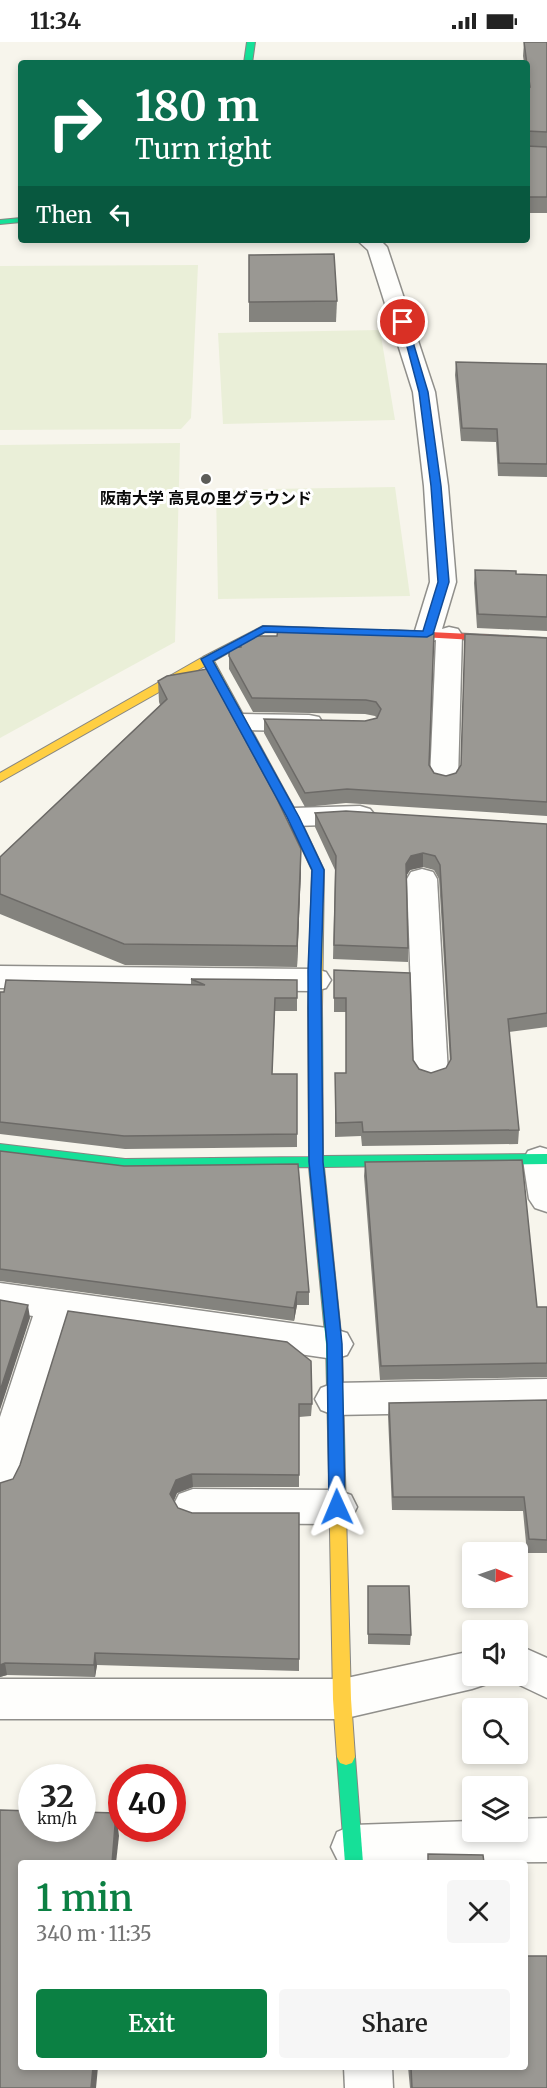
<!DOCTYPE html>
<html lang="en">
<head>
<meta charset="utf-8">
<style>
  :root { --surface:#fff; --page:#f6f6f6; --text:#222; --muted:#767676; --accent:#0b8043 }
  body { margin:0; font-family:Merriweather,"Noto Sans JP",serif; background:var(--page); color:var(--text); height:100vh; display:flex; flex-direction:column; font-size:22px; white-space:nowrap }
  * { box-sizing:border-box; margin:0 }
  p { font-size:20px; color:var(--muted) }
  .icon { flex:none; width:33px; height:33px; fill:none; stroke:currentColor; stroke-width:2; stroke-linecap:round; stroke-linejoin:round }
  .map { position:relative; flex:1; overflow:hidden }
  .sheet { position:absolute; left:18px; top:1818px; width:510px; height:210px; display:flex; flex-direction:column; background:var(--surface); border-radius:6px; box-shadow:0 3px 9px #0003 }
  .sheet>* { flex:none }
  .top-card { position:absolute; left:18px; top:18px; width:512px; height:183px; border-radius:6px; box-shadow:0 3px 9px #0003; background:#0b6e4f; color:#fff; overflow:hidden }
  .needle { width:39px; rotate:92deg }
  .fabs { position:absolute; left:462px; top:1500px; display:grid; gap:12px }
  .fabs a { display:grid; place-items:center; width:66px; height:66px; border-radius:6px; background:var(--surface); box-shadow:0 3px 9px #0003; font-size:30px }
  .speed { position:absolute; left:18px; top:1722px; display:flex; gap:12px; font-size:30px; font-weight:700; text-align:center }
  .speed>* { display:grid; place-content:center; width:78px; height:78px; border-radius:50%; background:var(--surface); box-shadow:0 3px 9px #0003; line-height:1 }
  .speed small { font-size:15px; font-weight:400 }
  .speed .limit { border:9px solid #d22; background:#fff; color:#111 }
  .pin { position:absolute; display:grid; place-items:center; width:51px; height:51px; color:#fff; margin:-26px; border:3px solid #fff; border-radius:50%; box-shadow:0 2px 6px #0007 }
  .me { position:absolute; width:66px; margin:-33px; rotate:359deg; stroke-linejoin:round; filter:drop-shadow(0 0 4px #0008) }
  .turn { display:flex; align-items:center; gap:21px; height:126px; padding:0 18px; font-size:27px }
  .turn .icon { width:78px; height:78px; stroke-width:2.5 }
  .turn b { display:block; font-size:42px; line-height:51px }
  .then { display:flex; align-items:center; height:57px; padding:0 18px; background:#0003; gap:12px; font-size:22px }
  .round { display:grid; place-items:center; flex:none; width:63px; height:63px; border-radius:6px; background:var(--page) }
  .overview { display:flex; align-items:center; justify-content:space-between; height:102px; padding:0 18px }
  h1 { font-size:36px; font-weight:600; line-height:45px; color:var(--accent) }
  .button { display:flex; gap:12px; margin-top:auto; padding:12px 18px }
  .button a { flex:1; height:69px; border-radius:6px; background:var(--accent); color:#fff; font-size:24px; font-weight:600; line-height:69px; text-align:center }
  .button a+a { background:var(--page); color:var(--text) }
  .status { display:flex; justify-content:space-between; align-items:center; height:42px; padding:0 30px; background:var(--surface); direction:ltr }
  .status svg { height:16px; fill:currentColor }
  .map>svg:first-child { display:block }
</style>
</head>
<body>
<div class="status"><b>11:34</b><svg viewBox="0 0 49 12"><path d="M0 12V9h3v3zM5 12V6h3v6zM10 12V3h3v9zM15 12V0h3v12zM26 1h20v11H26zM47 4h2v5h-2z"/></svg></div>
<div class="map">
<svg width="547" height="2046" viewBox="0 0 547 2046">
  <rect width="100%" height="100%" fill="#f7f5ec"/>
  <g fill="#eaefd8">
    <path d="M198,223L191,376L181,387L0,388V224Z"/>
    <path d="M380,288L395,378L223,382L218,291Z"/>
    <path d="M180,401L175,600L0,696V403Z"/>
    <path d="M395,445L410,554L218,557L216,448Z"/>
  </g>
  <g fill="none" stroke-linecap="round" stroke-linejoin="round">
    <defs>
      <g id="street">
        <path d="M357,198H380L387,205L435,350L448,444L456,540L442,587L449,585L458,587L462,593L458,737L454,743L444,746L434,743L430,737L436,598L427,600L418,598L414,592L430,540L424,444L413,350L368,208Z"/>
        <path d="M242,672L309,673L319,675L323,681L319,687L309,689L242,688L232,686L228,680L232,674Z"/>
        <path d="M360,764L370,767L375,773L370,779L360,782L293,784L283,781L278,775L283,769L293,766Z"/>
        <path d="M422,827L433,830L437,837L448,1031L443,1039L431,1043L419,1039L414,1031L407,837L411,830Z"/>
        <path d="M0,924L315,927L326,930L331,938L326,946L315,949L0,946Z"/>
        <path d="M540,1105L547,1107V1170L535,1166L529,1157L523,1118L528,1109Z"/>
        <path d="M0,1241L334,1287L347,1291L353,1302L347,1313L334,1317L68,1279L20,1435L14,1447L0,1452V1375L33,1274L0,1269Z"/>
        <path d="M547,1337V1369L334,1373L321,1368L315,1357L321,1346L334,1341Z"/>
        <path d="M193,1447L337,1448L351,1453L357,1465L351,1477L337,1482L193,1481L179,1476L173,1464L179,1452Z"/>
        <path d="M518,1603L547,1616V1656L503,1635L502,1634H518Z"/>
        <path d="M472,1609V1634H491L487,1642L472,1647L342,1677H0V1637H342Z"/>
        <path d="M547,1776V1820L339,1821L331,1805L337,1790L353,1783L472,1779V1790H518V1777Z"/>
        <path d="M344,2025H392L393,2046H345Z"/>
      </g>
      <g id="fast">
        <path d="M247,0H255L252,21H244Z"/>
        <path d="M21,176V180L0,182V178Z"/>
        <path d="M315,960L322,965L323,1114L547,1112V1122L324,1125L342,1302L345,1433L343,1438L337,1440L331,1438L329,1433L326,1302L309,1125L125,1127L0,1112V1102L125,1117L309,1115L308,965Z"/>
        <path d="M346,1707L352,1709L355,1715L363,1821H345L337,1715L340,1709Z"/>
      </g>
      <g id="slow">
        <path d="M263,584L323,586L328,589L323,592L265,590L214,619L299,775L324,828L322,965L315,970L308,965L312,828L287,775L205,624L0,740V731L203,615Z"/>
        <path d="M337,1426L343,1428L345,1433L351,1657L355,1715L352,1721L346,1723L340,1721L337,1715L333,1657L329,1433L331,1428Z"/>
      </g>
      <path id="jam" d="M390,588L547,596V602L386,593L385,591Z"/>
    </defs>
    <use href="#street" stroke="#908f8b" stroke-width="3"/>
    <use href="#fast" stroke="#878682" stroke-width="2"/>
    <use href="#slow" stroke="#878682" stroke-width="2"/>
    <use href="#jam" stroke="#878682" stroke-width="2"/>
    <use href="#street" fill="#fefefc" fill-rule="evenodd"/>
    <use href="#fast" fill="#16e098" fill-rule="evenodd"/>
    <use href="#slow" fill="#ffcf43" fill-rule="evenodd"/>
    <use href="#jam" fill="#f24e42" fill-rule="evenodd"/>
  </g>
  <g fill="#84837e">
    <path d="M524,0H547V171H526V21H524L523,14Z"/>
    <path d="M249,213L337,259L336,280H249Z"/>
    <path d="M456,320L547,322V435L498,434L496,400L461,399L455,333Z"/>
    <path d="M475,528L516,532L547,533V589L477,586L474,541Z"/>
    <path d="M434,591L429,723L434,731L446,734L456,731L461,724L465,592L547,596V774L346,761L305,765L264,691V677L365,679L377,676L375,674L365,672L253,670L229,627V614L241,605L277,594Z"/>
    <path d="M158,639L301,828L297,925L125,923L0,872V815L160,663L159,660Z"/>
    <path d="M315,771L547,782V985L509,990L519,1088L518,1102L362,1104L361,1094L335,1095V1031H346V970H334V928L413,1018L419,1027L431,1031L446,1026L450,1020L439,837L434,828L423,825L410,828L406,834L408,906V920L333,917L335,828L315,785Z"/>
    <path d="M191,937L297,938V969H275L272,1032H297V1105L125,1107L0,1092V950L191,942Z"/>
    <path d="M0,1109L309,1250V1263H297L294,1279L0,1239Z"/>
    <path d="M365,1120L537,1265H547V1335L380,1338L364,1134Z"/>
    <path d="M68,1269L312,1362L311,1374L299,1375V1445H193L177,1451L174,1459L178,1466L192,1471H299V1629L97,1623L95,1635L7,1633L0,1635L13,1437L20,1423Z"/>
    <path d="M547,1358V1511H527L523,1469L392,1468L388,1374L389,1361Z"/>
    <path d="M368,1544L411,1593L410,1603L368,1602Z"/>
    <path d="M408,2025H525L547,2046H410Z"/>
  </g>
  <g fill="#6c6a67">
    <path d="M301,807V828L297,925V904Z"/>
    <path d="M423,811V825L410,828L405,836L406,822L411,814Z"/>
    <path d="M297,1250V1263L294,1279V1266Z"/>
    <path d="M28,1263L30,1276L0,1368V1349Z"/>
    <path d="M192,1432L193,1445L177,1451L171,1465L170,1452L176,1438Z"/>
    <path d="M95,1611L97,1623L95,1635L94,1623Z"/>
    <path d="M5,1621L7,1633L0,1635V1623Z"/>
    <path d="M116,1771L119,1794L116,1821H112Z"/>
    <path d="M93,2025H98L96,2046H91Z"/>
  </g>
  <g fill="#9a9893" stroke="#6c6a67" stroke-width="1.5">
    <path d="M524,0H547V90L526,89V45H530Z"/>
    <path d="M526,104L547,105V155H526Z"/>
    <path d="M334,212L337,259L249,260V213Z"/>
    <path d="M456,320L547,322V422L499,421L497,387L462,386Z"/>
    <path d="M475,528L516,529V532L547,533V575L478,572Z"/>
    <path d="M278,587L434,591L429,723L434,731L446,734L456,731L461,723L465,592L547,596V760L347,747L305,751L264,677L365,679L377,676L381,667L376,660L366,658L252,656L229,614V606L241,605V599L251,594H277Z"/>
    <path d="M207,627L276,755L301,807L297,904L124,902L0,852V815L167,657L158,639L167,634Z"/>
    <path d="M346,769L547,782V971L508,977L519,1088L363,1090L362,1080L336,1081L335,1031H346V956H334V928L410,931L413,1018L419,1027L431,1031L446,1026L451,1017L440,823L435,814L423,811L411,814L406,822L408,906L334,903L336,814L315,771Z"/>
    <path d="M191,937L297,938V956H275L272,1032H297V1092L124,1094L0,1080V950H4L6,938L205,943Z"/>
    <path d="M0,1109L124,1124L298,1122L309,1250H297L294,1266L0,1227Z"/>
    <path d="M522,1118L537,1265H547V1321L381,1324L365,1120Z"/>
    <path d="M0,1258L28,1263L0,1349Z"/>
    <path d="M68,1269L287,1300L311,1319L312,1362H299V1433L192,1432L176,1438L170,1452L178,1466L192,1471H299V1617L95,1611L94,1623L5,1621L0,1623V1441L13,1437L20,1423Z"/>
    <path d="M547,1358V1498L529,1497L524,1455H393L389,1361Z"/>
    <path d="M368,1544H409L411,1593L368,1592Z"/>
    <path d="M0,1768L32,1769V1786H82V1770L116,1771L112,1821H21V2025H93L91,2046H0Z"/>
    <path d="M428,1812L483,1813L484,1821H428Z"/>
    <path d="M525,1914H547V2046H412L411,2025H525Z"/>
  </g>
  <path fill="#1a73e8" stroke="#114b97" stroke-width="1.5" d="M400,278L407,280L428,350L441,444L449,540L433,592L427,595L265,590L213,619L299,775L324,828L321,929L323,1120L342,1302L345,1465L343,1470L337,1472L331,1470L329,1465L327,1302L309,1120L308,929L312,828L287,775L201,617L263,584L423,589L438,540L431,444L419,350Z"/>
  <circle fill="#5c5c58" stroke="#fff" stroke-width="2" cx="206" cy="437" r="6"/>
  <g text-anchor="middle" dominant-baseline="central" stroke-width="6" stroke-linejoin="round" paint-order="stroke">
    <g font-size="16" font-weight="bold" fill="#090909" stroke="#fff">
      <text x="206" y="456">阪南大学 高見の里グラウンド</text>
    </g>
  </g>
</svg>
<div class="fabs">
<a><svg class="needle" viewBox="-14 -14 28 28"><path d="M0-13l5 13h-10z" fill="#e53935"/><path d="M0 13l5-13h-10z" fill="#767676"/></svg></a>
<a><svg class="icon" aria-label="sound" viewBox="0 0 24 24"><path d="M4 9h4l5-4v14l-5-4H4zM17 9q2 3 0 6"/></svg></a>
<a><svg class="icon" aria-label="search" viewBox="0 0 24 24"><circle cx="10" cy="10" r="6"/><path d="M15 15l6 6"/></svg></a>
<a><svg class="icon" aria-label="layers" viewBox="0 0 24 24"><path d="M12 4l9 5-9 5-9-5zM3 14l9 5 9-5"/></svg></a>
</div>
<div class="speed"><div>32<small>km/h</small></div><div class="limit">40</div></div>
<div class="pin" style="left:403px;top:280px;background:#d93025"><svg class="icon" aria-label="arrive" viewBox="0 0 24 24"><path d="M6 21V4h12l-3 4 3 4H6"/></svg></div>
<svg class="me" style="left:337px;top:1465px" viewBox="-20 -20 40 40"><path d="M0-17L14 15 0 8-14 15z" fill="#1a73e8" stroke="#fff" stroke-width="4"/></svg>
<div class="top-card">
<div class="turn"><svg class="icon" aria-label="right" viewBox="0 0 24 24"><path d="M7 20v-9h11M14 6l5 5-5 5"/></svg><div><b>180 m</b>Turn right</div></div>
<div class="then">Then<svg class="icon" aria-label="left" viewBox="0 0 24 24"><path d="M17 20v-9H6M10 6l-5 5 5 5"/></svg></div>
</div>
<section class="sheet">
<div class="overview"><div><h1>1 min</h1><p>340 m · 11:35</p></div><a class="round"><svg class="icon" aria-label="close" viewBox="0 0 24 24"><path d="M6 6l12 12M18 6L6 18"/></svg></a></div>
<div class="button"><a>Exit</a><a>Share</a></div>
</section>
</div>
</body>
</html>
